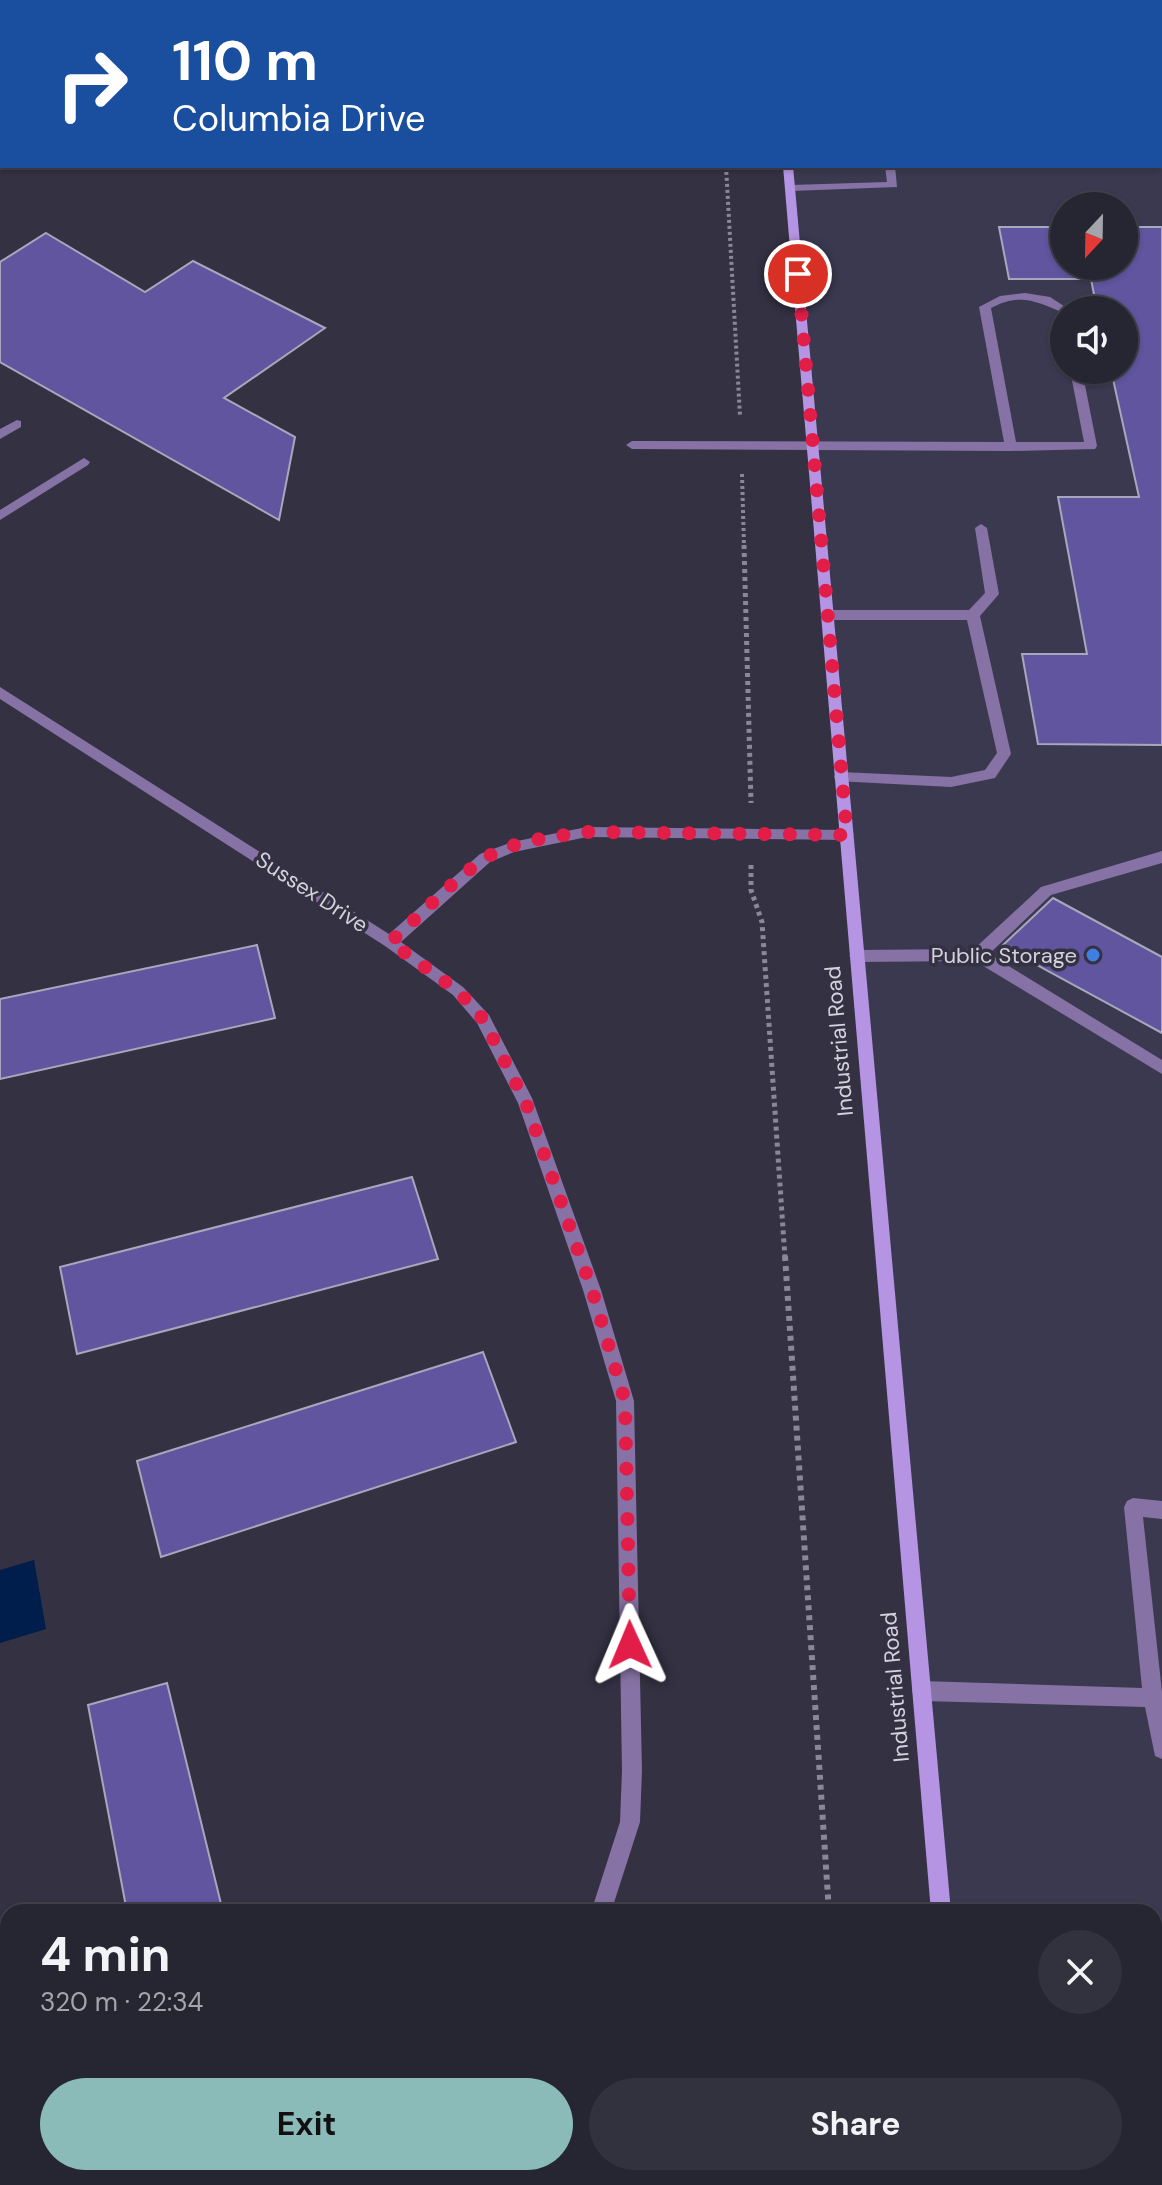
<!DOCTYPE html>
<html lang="en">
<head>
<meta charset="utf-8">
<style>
  :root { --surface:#262532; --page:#32313e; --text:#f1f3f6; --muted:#a4a5ac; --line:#42424d; --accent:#8bbbb9 }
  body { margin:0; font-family:"DM Sans",sans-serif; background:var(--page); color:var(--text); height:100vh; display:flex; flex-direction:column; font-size:30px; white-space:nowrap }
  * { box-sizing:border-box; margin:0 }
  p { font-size:26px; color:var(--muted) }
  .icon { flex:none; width:44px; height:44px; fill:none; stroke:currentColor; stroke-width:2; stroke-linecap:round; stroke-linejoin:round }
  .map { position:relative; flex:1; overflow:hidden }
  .side { position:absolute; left:0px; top:1904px; width:1162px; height:282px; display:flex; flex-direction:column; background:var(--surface); border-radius:24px 24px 0 0; box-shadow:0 2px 6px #0004,0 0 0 2px var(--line) }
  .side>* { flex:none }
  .hud { position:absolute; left:0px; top:0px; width:1162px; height:168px; box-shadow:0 2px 6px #0004,0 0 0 2px var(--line); background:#1a4fa0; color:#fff; overflow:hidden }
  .needle { width:52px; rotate:202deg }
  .controls { position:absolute; left:1050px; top:192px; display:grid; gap:16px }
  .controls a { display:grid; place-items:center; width:88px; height:88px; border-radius:50%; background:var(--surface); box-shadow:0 2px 6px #0004,0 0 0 2px var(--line); font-size:40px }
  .pin { position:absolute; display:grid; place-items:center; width:68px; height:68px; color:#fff; margin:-34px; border:4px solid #fff; border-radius:50%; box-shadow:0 2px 8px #0007 }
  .me { position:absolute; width:88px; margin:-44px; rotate:359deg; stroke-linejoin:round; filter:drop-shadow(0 0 6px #0008) }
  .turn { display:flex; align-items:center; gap:28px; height:168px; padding:0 40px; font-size:36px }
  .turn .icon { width:104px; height:104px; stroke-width:2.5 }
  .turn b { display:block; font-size:56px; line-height:68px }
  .round { display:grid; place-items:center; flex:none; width:84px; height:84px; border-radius:42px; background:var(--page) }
  .head { display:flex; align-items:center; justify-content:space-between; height:136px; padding:0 40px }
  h1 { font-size:48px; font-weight:700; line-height:60px }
  .button { display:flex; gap:16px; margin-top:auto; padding:16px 40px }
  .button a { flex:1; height:92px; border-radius:48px; background:var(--accent); color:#111; font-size:32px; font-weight:700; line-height:92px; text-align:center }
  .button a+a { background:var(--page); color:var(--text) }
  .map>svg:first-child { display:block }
</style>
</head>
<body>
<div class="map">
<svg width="1162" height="2185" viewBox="0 0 1162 2185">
  <rect width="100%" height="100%" fill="#333142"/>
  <path fill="#3b3950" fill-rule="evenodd" d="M772,0H1162V2185H965L964,2178H1154V1912H941L787,166H1160V2ZM1064,206H1124V266H1064ZM1064,310H1124V370H1064Z"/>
  <path fill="#001e4b" d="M34,1560L46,1629L0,1643V1570Z"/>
  <g fill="#60559e" stroke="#a8a7bc" stroke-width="2">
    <path d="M999,227H1064V266H1124V227H1162V745L1038,744L1022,654H1087L1058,497H1139L1111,370H1124V310H1097L1091,279H1009Z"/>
    <path d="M46,233L145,292L193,261L325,328L224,398L295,437L279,520L0,362V262Z"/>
    <path d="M1053,898L1162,957V1033L1002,946Z"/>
    <path d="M257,945L275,1018L0,1079V999Z"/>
    <path d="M412,1177L438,1259L77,1354L60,1267Z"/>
    <path d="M483,1352L516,1442L161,1557L137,1461Z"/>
    <path d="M167,1683L223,1912H127L88,1705Z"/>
  </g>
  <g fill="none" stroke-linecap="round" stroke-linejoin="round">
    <g stroke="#8a8896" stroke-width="4" stroke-dasharray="3 3" stroke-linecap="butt">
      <path d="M726,166L740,416"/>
      <path d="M742,474L744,547"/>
    </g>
    <g stroke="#8a8896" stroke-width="5" stroke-dasharray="4 4" stroke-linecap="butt">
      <path d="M744,545L751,803"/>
      <path d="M751,865V890L762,922L785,1258"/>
    </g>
    <g stroke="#8a8896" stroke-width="6" stroke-dasharray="5 5" stroke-linecap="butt">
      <path d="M785,1256L829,1912"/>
      <path d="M821,2178L822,2185"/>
    </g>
    <g fill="#8672a4" fill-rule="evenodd">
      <path d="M579,0H589L590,2H580Z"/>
      <rect x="909" y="0" width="10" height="2"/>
      <path d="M885,166H895L897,187L791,191L786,188L791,185L887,182Z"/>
      <path d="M1025,293L1050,297L1070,310H1064V313C1037,302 1021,292 991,308L1016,442H1084L1070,370H1082L1097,446L1095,449L1011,451L632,449L626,445L632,441L1004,442L979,307L1000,296Z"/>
      <path d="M17,420L21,421V427L0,439V429Z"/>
      <path d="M84,458L90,462L88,465L0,520V510Z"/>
      <path d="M981,524L987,528L999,594L980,616L1011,754L995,778L951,787L836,781L834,777L836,773L841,772L951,777L985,770L997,753L967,620H827L820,615L827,610H969L985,593L975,528Z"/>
      <path d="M1162,851V863L1051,895L989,954L1162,1060V1074L975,961L857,962L849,956L857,950L974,949L1041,887Z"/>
      <path d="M1133,1498L1162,1501V1519L1143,1517L1162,1692V1759L1155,1756L1145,1707L922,1701L915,1698L912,1691L915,1684L922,1681L1142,1688L1124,1507L1127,1501Z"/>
    </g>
    <g fill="#8672a4" fill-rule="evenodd">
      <rect x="1160" y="54" width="2" height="6"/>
      <path d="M0,687L389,934L480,854L512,842L587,827L847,830L854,835L847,840L587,837L514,852L490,862L401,942L463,987L489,1015L532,1098L601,1290L634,1401L642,1771L640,1822L611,1912H591L620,1822L622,1771L616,1401L583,1290L518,1103L477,1023L453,995L385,946L0,699Z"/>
      <path d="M512,2178H534L533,2185H511Z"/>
    </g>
    <g fill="#b594e3" fill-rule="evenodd">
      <rect x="767" y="0" width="10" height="2"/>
      <path d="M783,166H793L951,1912H931Z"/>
      <path d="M953,2178H975L976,2185H954Z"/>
    </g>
  </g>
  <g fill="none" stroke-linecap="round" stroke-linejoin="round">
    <path stroke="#e11d48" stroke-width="14" stroke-dasharray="0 25.2" d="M630,1645L625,1401L592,1290L526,1103L483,1019L458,991L390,942C421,915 451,882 484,859C513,840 554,837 587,832L847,835L798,274"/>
  </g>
  <circle fill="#3f7fe0" stroke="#333142" stroke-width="3" cx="1093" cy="955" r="8"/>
  <g text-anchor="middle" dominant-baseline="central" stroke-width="7" stroke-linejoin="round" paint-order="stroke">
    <g font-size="22" fill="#d3d2dd" stroke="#333142">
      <text transform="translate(312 892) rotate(33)">Sussex Drive</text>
      <text transform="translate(839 1041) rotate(-95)">Industrial Road</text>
      <text transform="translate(895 1687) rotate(-95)">Industrial Road</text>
    </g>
    <g font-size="22" fill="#d3d2dd" stroke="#333142" text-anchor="end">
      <text x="1077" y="955">Public Storage</text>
    </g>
  </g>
</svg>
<div class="controls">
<a><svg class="needle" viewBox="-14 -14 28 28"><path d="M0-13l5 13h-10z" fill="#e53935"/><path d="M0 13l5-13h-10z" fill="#a4a5ac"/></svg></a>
<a><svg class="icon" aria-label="sound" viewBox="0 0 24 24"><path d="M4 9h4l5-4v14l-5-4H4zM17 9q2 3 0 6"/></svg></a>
</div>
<div class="pin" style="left:798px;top:274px;background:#d93025"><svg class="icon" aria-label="arrive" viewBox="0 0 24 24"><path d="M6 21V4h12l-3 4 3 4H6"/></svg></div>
<svg class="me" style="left:630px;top:1645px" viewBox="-20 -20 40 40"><path d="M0-17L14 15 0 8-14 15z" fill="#e11d48" stroke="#fff" stroke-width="4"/></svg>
<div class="hud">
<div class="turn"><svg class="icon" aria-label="right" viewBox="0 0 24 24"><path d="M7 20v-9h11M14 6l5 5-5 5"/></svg><div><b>110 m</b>Columbia Drive</div></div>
</div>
<section class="side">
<div class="head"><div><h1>4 min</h1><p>320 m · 22:34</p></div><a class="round"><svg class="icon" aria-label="close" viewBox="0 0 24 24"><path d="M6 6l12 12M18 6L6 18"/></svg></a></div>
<div class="button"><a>Exit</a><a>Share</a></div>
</section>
</div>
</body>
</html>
